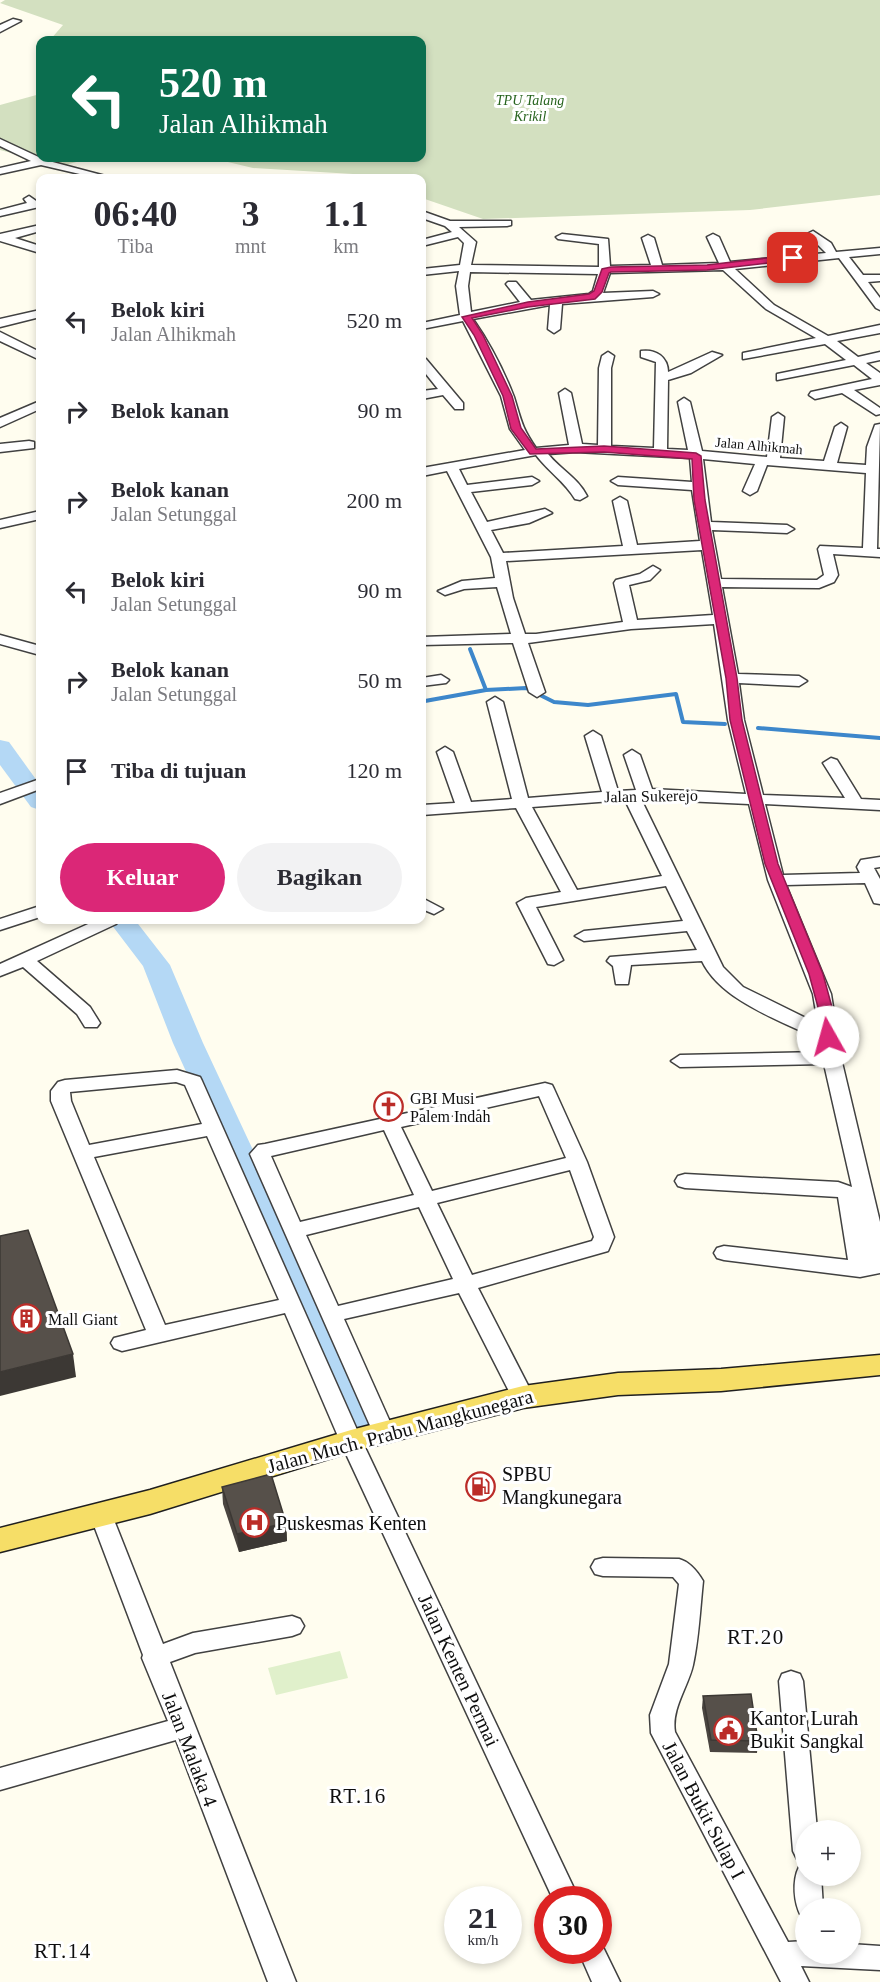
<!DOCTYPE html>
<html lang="id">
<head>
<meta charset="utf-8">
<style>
  :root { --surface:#fff; --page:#f2f2f3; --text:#2b2b33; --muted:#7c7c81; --accent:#db2777 }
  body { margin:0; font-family:"Times New Roman",serif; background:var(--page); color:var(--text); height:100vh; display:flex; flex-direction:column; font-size:22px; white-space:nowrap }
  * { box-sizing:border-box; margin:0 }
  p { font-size:20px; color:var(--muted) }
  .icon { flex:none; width:33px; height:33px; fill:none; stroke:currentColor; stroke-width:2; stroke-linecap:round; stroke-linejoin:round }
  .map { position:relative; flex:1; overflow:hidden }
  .sheet { position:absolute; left:36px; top:174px; width:390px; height:750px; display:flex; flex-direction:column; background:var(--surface); border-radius:12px; box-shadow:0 3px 9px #0003 }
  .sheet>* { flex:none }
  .hud { position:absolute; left:36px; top:36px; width:390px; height:126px; border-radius:12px; box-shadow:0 3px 9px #0003; background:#0b6e4f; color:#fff; overflow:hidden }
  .controls { position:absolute; left:795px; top:1820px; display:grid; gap:12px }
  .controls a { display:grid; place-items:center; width:66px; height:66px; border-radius:50%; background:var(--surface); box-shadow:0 3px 9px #0003; font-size:30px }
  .speed { position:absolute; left:444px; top:1886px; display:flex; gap:12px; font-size:30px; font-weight:700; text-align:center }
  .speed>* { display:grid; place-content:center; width:78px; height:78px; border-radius:50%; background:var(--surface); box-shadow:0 3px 9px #0003; line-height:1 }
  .speed small { font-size:15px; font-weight:400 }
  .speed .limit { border:9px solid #d22; background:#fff; color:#111 }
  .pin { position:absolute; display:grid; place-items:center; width:51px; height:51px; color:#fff; margin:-26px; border-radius:12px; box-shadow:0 3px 9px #0006 }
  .me { position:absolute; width:66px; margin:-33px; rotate:353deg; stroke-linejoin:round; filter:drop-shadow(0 0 4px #0008) }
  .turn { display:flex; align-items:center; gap:21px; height:126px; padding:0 24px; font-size:27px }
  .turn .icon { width:78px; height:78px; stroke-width:2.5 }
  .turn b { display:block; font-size:42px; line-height:51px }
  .eta { display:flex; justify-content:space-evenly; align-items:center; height:102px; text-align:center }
  .eta b { font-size:36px; font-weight:600; line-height:42px }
  .cta { display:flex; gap:12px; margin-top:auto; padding:12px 24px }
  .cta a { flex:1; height:69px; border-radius:36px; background:var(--accent); color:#fff; font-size:24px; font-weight:600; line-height:69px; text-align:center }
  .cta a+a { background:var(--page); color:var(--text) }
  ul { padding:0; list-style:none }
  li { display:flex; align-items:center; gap:18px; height:90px; padding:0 24px }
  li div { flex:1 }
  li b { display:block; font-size:22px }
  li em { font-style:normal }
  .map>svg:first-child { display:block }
</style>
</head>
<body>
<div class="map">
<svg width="880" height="1982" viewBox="0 0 880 1982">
  <rect width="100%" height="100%" fill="#fffdef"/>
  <g fill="#d3e0c0">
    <path d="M5,0H880V195L750,210L483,219L422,198V178H366L353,174L253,168L211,158H422V40H50L63,25L0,3Z"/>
    <path d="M40,94V158H92L61,166L0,150V105Z"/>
  </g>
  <path fill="#e0f0cb" d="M340,1651L348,1678L276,1695L268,1668Z"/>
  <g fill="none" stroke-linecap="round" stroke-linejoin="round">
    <g stroke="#3d87cb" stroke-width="4">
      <path d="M470,649L486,690"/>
      <path d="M422,697L425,701L486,690L526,688L554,702L588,705L676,694L683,722L725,724"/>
      <path d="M758,728L880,738"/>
    </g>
    <g fill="#b4d8f5" fill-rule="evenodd">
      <path d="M0,740L9,742L40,785V810L31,807L0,765Z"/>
      <path d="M108,920H135L170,965L203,1043L386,1435L381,1444L369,1448L357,1444L352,1435L173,1043L143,966Z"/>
    </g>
    <defs>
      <g id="minor">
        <path d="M13,19L21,21L0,32V25Z"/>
        <path d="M0,139L45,160L113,178H97L41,165L0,174V168L31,161L0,146Z"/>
        <path d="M29,196L39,203V207L0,216V210L27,203L24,199Z"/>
        <path d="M422,211L450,221H511V225L507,226L459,227L476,242L471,265L599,267V244L558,239L556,237L562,234L608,239L610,266L651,265L642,238L648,235L654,238L662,265L719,263L707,237L713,234L719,237L730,262L826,253L807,234L813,231L831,243L836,252L880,248V254L849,257L863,275H880V281L868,282L880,298V310L876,308L839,258L735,269L774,305L828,336L880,325V333L837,341L858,357L880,352V360L866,363L880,373V385L854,390L880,408V414L876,415L842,393L815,399L809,395L811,392L872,379L854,365L777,380V374L846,360L825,344L743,359V353L816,338L766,309L723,270L610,273L603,293L653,291L659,294L653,297L562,304L560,329L554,333L548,329L550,305L473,319C489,342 504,371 514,397C521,420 522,428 536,448L569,445L559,393L565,389L571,393L582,444L598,445L599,368L602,356L608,352L614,356L611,368V446L654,448L656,362L641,357V351C656,349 668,357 668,372L712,352L722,355L691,373L668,380L667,449L688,450L678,402L684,398L690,402L702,451L767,457L772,417L778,413L784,417L780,458L824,461L835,427L841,423L847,427L837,463L866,465L867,447L875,425L880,424L877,549H880V557L833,554L838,575L834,582L819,588L722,587L738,674L799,676L807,681L799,686L739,683L744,720L763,795L845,798L823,763L831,758L837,760L861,799L880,800V810L765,804L783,875L860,873L857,867L861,860L880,857V867L874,868L880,879V904L874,903L865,883L786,885L831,994L841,1058L880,1222V1273L860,1277L724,1260L717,1258L714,1253L717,1248L724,1246L848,1260L838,1197L685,1188L678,1186L675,1181L678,1176L685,1174L838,1182L852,1187L824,1064L680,1067L671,1061L680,1055L822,1052L820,1040C782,1021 721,1001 702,961L631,965L628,984H616L613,966L607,961L610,957L697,950L687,931L584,941L575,936L584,931L683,921L666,886L536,907L563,960L554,965L548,964L517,903L526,898L561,892L516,808L422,815V805L455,803L437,752L445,747L453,752L471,802L512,799L487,702L495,697L503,702L528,798L602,792L585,736L593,731L601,736L618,791L636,790L624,755L632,750L640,755L652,789L746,794L728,720L714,624L631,629L528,643L545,692L537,697L529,692L513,643L422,645V637L511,634L497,587L464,589L445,595L438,591L462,581L495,578L491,557L447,471L422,476V468L525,450L510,429L501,396L463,321L422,329V323L460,315L456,286L459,271L422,275V269L460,265L464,243L458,237L422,246V240L452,232L445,226L422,218ZM470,272L598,274L593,291L589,294L531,300L516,282H508L506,284L520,302L471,312L468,286ZM576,452L690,458L692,482L618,477L611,481L618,485L692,490L700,541L637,545L627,501L620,497L613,501L623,546L503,553L491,530L529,523L552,513L545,509L487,522L471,492L532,485L539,481L532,477L467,485L459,469L536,455C548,471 565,482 575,499L580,500L587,496C578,478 561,470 548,454ZM703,459L755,464L743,491L750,495L757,491L767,465L866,473L863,548L820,546L818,549L824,575L817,580L721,579L712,530L787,533L794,529L787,525L711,522ZM702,550L713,615L637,620L629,585L650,580L660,570L653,566L640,574L616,580L614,583L623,622L536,634H525L513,598L506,561ZM641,799L749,804L768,880L813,994L818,1024L743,987L723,967ZM625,800L662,876L577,890L532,807Z"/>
        <path d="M40,225V231L15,238L40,246V253L0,241V234Z"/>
        <path d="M40,310V317L0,327V319Z"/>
        <path d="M0,332L40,352V360L0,341Z"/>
        <path d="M422,358L426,359L463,403V409H455L443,395L422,399V391L438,389L422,369Z"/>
        <path d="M40,401V409L0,427V418Z"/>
        <path d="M29,441L34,442V448L0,452V444Z"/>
        <path d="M40,511V519L0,528V520Z"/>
        <path d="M0,635L40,646V655L0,644Z"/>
        <path d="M441,675L449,680L446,683L422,686V678Z"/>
        <path d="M40,779V789L0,804V793Z"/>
        <path d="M422,898L443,909L434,914L422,909Z"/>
        <path d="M40,906V917L0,930V919Z"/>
        <path d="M97,920H119L116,924L37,961L90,1007L100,1023L97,1027H85L77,1014L23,967L0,976V964Z"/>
        <path d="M177,1070L200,1077L202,1081L362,1441L579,1899H553L340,1441L285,1313L122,1351L114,1348L111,1343L114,1338L146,1330L51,1101V1091L58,1082L65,1080ZM176,1082L185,1085L202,1124L89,1145L71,1101L70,1092ZM207,1136L279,1300L165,1325L94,1157Z"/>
        <path d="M545,1083L552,1085L554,1089L587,1162L614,1237L608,1251L478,1288L534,1397L531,1403L523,1405L515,1403L459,1293L344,1319L395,1433L392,1439L384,1441L376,1439L250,1154L258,1145L265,1144ZM539,1096L566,1158L432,1191L401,1127ZM384,1130L414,1195L300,1222L271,1156ZM570,1170L594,1237L592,1241L472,1275L437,1203ZM419,1207L453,1279L338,1306L306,1235Z"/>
        <path d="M101,1506L109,1509L112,1515L163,1644L193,1633L292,1616L300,1619L304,1626L300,1633L292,1636L195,1653L170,1662L296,1982H268L176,1740L0,1790V1768L168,1721L142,1658L143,1655L90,1515L93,1509Z"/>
        <path d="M603,1558L679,1559C690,1562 697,1571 703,1581C700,1609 699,1637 693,1665C688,1687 671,1709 675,1732L788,1942L806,1941V1953H850V1944L880,1946V1970L801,1966L809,1982H781L651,1733L650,1715L669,1664L679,1584L673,1577L603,1576L595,1574L591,1567L595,1560Z"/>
        <path d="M791,1671L800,1674L803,1681L817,1830H806V1862L797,1859L793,1851L779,1681L782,1674Z"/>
        <path d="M806,1864V1875H821L823,1908H806V1918L801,1916C794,1903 792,1881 799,1867Z"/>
        <path d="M598,1941H600L620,1982H592L578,1950H598Z"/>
      </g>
      <path id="major" d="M880,1355V1375L721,1391L618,1395L523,1408L351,1452L150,1514L0,1552V1528L150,1490L351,1430L523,1386L618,1373L721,1369Z"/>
    </defs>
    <use href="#minor" stroke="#414141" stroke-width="3"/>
    <use href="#major" stroke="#1f1f1f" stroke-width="3"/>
    <use href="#minor" fill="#fff" fill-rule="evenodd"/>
    <use href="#major" fill="#f6de67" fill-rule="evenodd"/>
  </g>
  <g fill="#4a4540">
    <path d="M222,1487L286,1523L287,1541L239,1552L223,1504Z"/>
    <path d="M703,1696L758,1741L757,1753L710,1752L702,1708Z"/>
  </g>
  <g fill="#3c3834">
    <path d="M73,1354L76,1377L0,1396V1372Z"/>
    <path d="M286,1523L287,1541L239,1552L237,1534Z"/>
  </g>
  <g fill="#56504a" stroke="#3c3834" stroke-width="1.5">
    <path d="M28,1230L73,1354L0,1372V1236Z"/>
    <path d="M271,1474L286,1523L237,1534L222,1487Z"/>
    <path d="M751,1694L758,1741L711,1740L703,1696Z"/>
  </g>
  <path fill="#db2777" stroke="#8e194d" stroke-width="1.5" d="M793,255L796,260L707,270L611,272L609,273L602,292L595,299L528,307L472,318L483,335L512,396L521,428L536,449L604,446L696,453L701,456L705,500L737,678L742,720L778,864L823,974L833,1011L835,1037L828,1042L821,1037L819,1011L809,974L765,864L730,720L726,678L694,500L692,459L604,452L530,454L511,429L503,396L474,335L462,317L528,302L589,294L594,291L602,269L611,267L707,265Z"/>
  <defs>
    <symbol id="church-ring" viewBox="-11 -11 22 22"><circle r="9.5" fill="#fff" stroke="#bb2c28" stroke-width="1.5"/><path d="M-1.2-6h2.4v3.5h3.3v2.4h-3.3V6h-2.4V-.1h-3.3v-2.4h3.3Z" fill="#bb2c28"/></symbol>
    <symbol id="building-ring" viewBox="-11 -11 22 22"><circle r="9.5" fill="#fff" stroke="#bb2c28" stroke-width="1.5"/><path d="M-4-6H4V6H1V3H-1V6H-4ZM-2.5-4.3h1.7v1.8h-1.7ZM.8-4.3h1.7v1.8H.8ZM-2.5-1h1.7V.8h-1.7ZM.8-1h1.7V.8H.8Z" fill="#bb2c28"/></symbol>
    <symbol id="fuel-ring" viewBox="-11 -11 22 22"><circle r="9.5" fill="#fff" stroke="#bb2c28" stroke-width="1.5"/><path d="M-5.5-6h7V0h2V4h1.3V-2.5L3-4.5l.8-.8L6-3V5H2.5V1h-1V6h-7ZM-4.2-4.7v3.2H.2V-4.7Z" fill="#bb2c28"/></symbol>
    <symbol id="hospital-ring" viewBox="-11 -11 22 22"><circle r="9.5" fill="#fff" stroke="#bb2c28" stroke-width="1.5"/><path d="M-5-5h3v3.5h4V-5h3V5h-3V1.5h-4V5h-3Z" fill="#bb2c28"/></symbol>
    <symbol id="civic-ring" viewBox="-11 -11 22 22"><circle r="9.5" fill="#fff" stroke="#bb2c28" stroke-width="1.5"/><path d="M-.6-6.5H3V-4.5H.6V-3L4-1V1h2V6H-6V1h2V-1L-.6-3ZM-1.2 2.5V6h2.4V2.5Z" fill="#bb2c28"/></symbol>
  </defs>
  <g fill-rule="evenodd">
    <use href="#church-ring" x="372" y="1090" width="33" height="33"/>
    <use href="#building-ring" x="10" y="1302" width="33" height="33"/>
    <use href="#fuel-ring" x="464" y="1470" width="33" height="33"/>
    <use href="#hospital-ring" x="238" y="1506" width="33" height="33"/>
    <use href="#civic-ring" x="712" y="1714" width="33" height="33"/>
  </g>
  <g text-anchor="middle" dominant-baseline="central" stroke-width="6" stroke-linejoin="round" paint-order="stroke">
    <g font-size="14" font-style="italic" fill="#28641f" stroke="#fff">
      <text x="530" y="100">TPU Talang<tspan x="530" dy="16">Krikil</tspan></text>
    </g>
    <g font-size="14" fill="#0e0e0e" stroke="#fff">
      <text transform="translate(759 446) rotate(5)">Jalan Alhikmah</text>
    </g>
    <g font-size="16" fill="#0e0e0e" stroke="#fff">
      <text transform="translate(651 796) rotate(-1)">Jalan Sukerejo</text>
    </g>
    <g font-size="16" fill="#0e0e0e" stroke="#fff" text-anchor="start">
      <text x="410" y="1098">GBI Musi<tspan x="410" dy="18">Palem Indah</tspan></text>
      <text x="48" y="1319">Mall Giant</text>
    </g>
    <g font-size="20" fill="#0e0e0e" stroke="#fff">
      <text transform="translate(400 1431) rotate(-15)">Jalan Much. Prabu Mangkunegara</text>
      <text transform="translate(459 1670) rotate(65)">Jalan Kenten Permai</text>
      <text transform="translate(190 1749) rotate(69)">Jalan Malaka 4</text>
      <text transform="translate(704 1810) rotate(62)">Jalan Bukit Sulap I</text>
    </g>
    <g font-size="20" fill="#0e0e0e" stroke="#fff" text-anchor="start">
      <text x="502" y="1474">SPBU<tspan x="502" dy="23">Mangkunegara</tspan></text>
      <text x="276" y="1523">Puskesmas Kenten</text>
      <text x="750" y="1718">Kantor Lurah<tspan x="750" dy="23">Bukit Sangkal</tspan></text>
    </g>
    <g font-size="21" letter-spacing="1.5" fill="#0e0e0e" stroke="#fff">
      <text x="756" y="1637">RT.20</text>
      <text x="358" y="1796">RT.16</text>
      <text x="63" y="1951">RT.14</text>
    </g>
  </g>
</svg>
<div class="controls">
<a>+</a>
<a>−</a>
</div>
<div class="speed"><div>21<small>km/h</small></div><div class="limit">30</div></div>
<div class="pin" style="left:793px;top:258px;background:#d93025"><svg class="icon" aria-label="arrive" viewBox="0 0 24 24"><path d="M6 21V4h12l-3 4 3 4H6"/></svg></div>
<svg class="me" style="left:828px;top:1037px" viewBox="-20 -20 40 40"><circle r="19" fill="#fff"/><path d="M0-13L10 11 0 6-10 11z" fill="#db2777"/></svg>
<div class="hud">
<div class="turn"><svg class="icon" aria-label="left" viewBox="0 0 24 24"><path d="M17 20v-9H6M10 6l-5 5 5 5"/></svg><div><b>520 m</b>Jalan Alhikmah</div></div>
</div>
<section class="sheet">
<div class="eta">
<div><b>06:40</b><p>Tiba</p></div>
<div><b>3</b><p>mnt</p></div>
<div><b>1.1</b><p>km</p></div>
</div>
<ul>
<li><svg class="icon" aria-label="left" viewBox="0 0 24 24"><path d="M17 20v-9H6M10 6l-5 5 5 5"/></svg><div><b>Belok kiri</b><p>Jalan Alhikmah</p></div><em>520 m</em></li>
<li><svg class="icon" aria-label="right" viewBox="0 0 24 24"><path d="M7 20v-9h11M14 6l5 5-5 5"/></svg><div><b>Belok kanan</b></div><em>90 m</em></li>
<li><svg class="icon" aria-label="right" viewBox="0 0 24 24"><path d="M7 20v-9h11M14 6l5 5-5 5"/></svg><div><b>Belok kanan</b><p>Jalan Setunggal</p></div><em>200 m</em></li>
<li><svg class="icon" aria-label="left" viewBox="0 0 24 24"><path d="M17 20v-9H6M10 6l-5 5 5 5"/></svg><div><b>Belok kiri</b><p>Jalan Setunggal</p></div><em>90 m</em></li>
<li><svg class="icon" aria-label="right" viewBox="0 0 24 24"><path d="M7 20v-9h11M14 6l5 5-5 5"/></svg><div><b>Belok kanan</b><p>Jalan Setunggal</p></div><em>50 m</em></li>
<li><svg class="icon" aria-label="arrive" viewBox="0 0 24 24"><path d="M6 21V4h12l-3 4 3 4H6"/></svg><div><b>Tiba di tujuan</b></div><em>120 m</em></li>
</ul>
<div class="cta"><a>Keluar</a><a>Bagikan</a></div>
</section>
</div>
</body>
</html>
